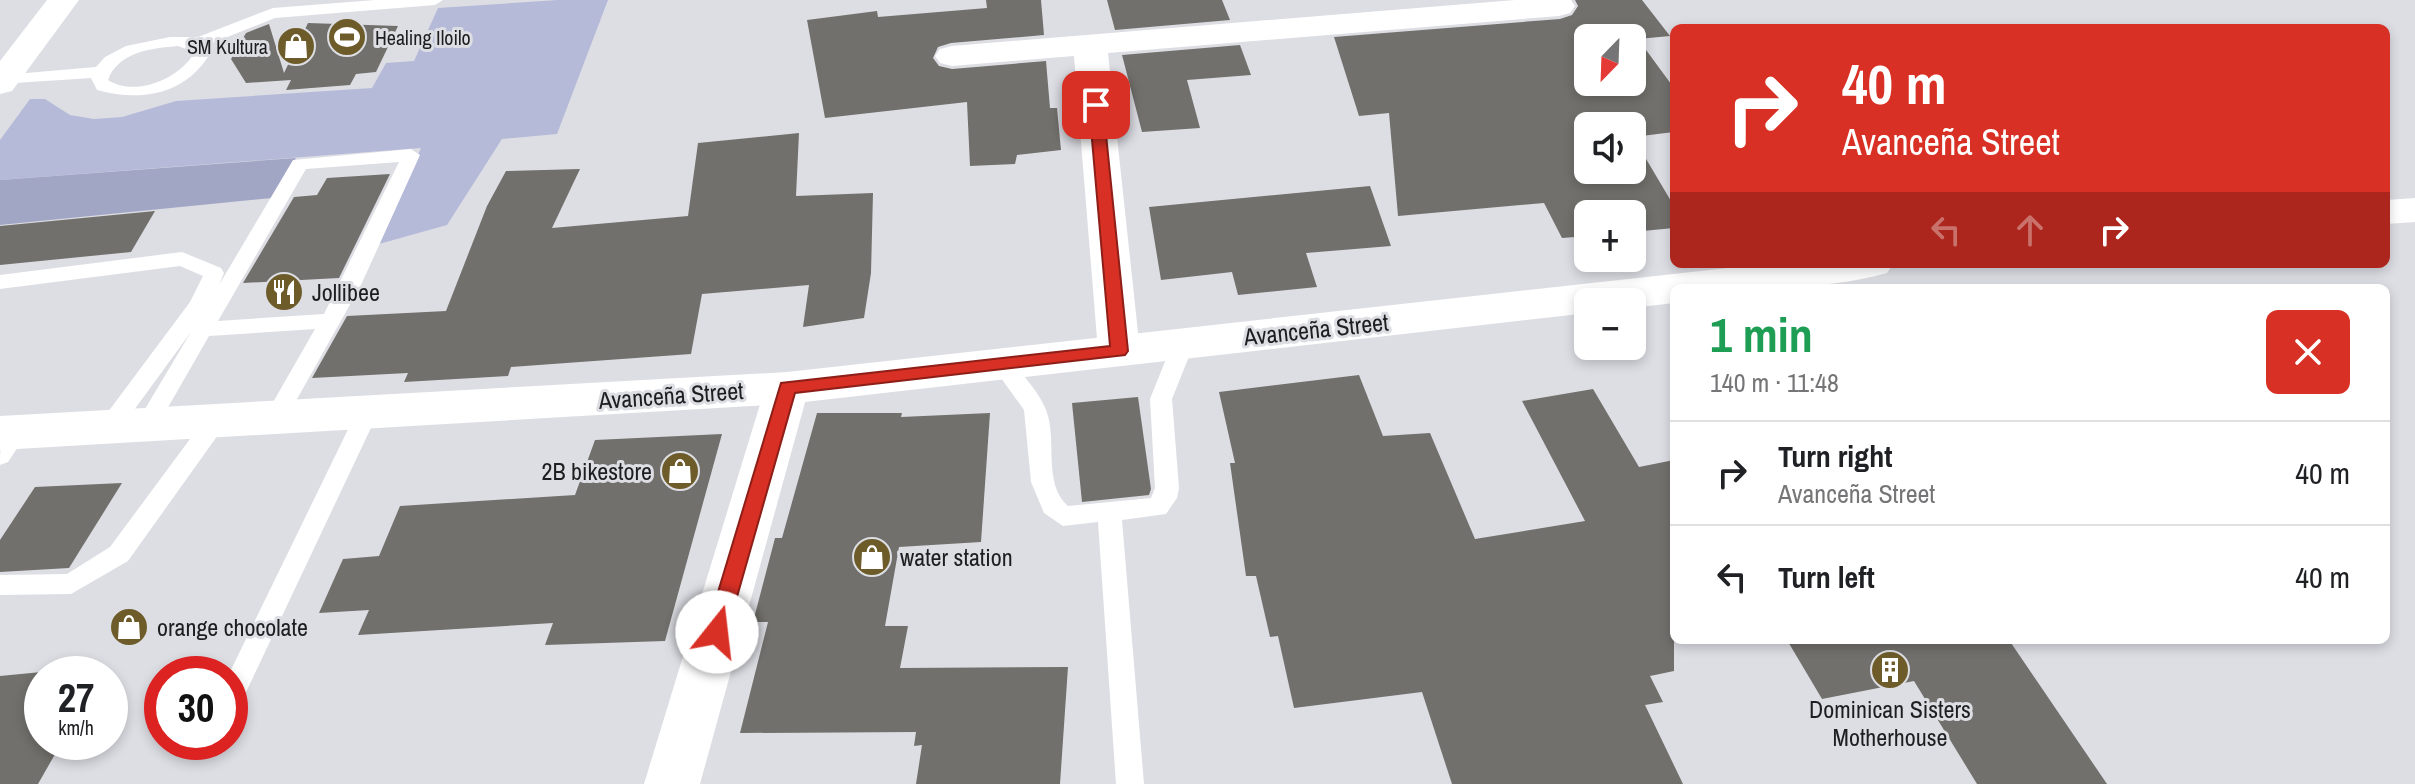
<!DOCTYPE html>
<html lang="en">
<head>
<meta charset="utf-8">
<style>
  :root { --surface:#fff; --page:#f6f6f6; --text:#202124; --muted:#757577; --line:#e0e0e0 }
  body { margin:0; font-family:"Archivo Narrow",sans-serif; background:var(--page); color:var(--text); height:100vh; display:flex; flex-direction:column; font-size:30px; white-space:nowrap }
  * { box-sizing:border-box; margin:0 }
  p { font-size:26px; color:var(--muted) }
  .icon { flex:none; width:44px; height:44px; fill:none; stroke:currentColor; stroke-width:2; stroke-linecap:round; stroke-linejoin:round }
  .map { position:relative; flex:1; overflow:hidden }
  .side { position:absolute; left:1670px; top:284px; width:720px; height:360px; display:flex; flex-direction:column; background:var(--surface); border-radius:12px; box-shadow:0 4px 12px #0003 }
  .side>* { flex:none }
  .hud { position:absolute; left:1670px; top:24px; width:720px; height:244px; border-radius:12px; box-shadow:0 4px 12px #0003; background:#d93025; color:#fff; overflow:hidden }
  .needle { width:52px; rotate:203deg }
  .controls { position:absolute; left:1574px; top:24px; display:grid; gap:16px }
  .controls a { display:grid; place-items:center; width:72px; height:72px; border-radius:12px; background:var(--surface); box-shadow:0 4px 12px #0003; font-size:40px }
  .speed { position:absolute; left:24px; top:656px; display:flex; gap:16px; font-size:40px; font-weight:700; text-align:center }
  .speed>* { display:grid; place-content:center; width:104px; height:104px; border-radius:50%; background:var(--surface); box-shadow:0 4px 12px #0003; line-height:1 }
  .speed small { font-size:20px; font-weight:400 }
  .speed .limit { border:12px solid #d22; background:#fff; color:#111 }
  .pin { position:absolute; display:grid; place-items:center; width:68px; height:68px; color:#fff; margin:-34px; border-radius:16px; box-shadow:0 4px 12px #0006 }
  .me { position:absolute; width:88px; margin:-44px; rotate:16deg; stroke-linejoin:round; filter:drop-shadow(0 0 6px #0008) }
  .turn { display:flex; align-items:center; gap:28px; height:168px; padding:0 40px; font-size:36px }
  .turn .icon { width:104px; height:104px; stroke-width:2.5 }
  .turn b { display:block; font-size:56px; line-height:68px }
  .lanes { display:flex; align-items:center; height:76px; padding:0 40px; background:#0003; justify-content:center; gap:40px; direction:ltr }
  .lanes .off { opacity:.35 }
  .round { display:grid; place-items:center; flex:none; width:84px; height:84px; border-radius:12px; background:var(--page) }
  .overview { display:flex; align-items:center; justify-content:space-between; height:136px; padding:0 40px }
  h1 { font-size:48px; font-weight:700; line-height:60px; color:#1e9e55 }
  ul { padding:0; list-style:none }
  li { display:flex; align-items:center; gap:24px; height:104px; padding:0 40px; border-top:2px solid var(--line) }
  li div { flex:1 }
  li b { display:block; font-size:30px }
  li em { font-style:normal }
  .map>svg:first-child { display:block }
</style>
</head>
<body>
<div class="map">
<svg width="2415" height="784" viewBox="0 0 2415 784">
  <rect width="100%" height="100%" fill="#dddee4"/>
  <path fill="#b6bad9" d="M558,0H608L557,134L502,139L447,225L379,244L421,148L0,180V140L30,99H45L70,115L94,119L122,117L176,101L372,88L386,63L414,61L438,8Z"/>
  <path fill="#a2a6c5" d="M296,158L272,198L0,225V180Z"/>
  <g fill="#72706c" fill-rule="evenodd">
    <path d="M986,0H1041L1044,35L951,43L938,47L933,58L939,66L952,69L1046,61L1050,108H1057L1061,150L1017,155L1015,164L970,166L967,102L825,118L807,20L877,11L878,17L987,8Z"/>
    <path d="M1107,0H1222L1230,20L1115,30Z"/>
    <path d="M1575,0H1642L1670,36L1638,39L1674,88V132L1633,137L1674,206V228L1632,232V214H1588V236L1562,238L1544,203L1398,216L1389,113L1359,116L1334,37L1560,19L1572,15L1578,6ZM1588,38H1632V82H1588ZM1588,126H1632V170H1588Z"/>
    <path d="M308,23L398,26L376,72L356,74L350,85L286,90L291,80L246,83L231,59L246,33L269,24L284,73Z"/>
    <path d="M1240,45L1251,75L1187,80L1200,128L1142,132L1122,55Z"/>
    <path d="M799,133L796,196L873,193L871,273L864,318L803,327L809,285L702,294L691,354L511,367L508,376L404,382L408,373L312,378L347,316L446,311L487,206L506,171L580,169L552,228L688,216L698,143Z"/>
    <path d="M390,174L339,278L243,283L294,197L317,195L327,178Z"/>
    <path d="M1370,186L1391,246L1306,253L1317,287L1238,295L1232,272L1161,280L1149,207Z"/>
    <path d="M155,211L131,252L0,265V226Z"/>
    <path d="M1359,375L1383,436L1430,433L1475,539L1585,521L1522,401L1593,389L1639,467L1674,460V671L1650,676L1663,702L1645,705L1683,784H1452L1422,692L1294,708L1278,636L1270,637L1256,576H1246L1230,463H1235L1219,392Z"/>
    <path d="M1138,397L1151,489L1149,495L1082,502L1072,403Z"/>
    <path d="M817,413H902L901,417L990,413L981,542L899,547L885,626H908L900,668L1068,667L1060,784H916L922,745L914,746L916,732L740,733L768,622H753L775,538H782Z"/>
    <path d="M722,434L665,641L545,645L553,623L358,635L369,610L319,613L343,559L379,556L400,506L575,495L595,440Z"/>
    <path d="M122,483L69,568L0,572V540L35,487Z"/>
    <path d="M1787,640H2009L2107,784H1977L1914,681L1822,699Z"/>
    <path d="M104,666L100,674H42V742H62L38,784H0V676Z"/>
  </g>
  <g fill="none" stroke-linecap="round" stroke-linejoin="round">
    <g fill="#fff" fill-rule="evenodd">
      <path d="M375,0H443L435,5L275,18L205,46L209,55C185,95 140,102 97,90L91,78L0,84V76L3,75L96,67L105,57L126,46L170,37H198L273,8ZM178,46L191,51L193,55C177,80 134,97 108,80C118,52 152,48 178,46Z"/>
      <path d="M411,149L420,155L361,285L283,424L275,426L267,424L264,418L315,329L209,336L155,430L147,432L139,430L136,424L191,332L118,432L110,434L102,432L99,426L102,420L190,302L203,276L180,266L0,289V275L182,252L221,268L224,273L219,285L293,160ZM399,162L324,314L218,321L306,169Z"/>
      <path d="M1183,336L1191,339L1194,344L1172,399L1179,488L1177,498L1166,514L1122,520L1144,784H1116L1098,522L1063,526L1044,513L1031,482L1024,410L991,364L994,359H1010C1022,375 1038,390 1046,410C1058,440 1042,483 1068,506L1151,498L1155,488L1150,399L1172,344L1175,339Z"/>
      <path d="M367,405L375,407L378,413L239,707L230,711L229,674L356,413L359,407Z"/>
      <path d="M215,414L223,416L226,422L223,428L128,561L71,594L0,595V575L67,574L110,547L207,416Z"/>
      <path d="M17,423L25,426L28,432L8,462L0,465C0,448 0,430 17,423Z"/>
      <path d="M195,742H223L218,754L208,758L198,754Z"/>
    </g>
    <g fill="#fff" fill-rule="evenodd">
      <path d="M1515,0H1571L1575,6L1570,13L1559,16L1108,53L1140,351L1134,362L1119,366L1104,362L1098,351L1074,56L952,66L940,63L935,56L940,49L952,46Z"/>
      <path d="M787,372L803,377L809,388L700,784H644L765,388L771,377Z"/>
    </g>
    <g fill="#fff" fill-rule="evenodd">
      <path d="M47,0H79L12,91L0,94V61Z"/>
      <path d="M2415,198V222L2386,224V200Z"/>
      <path d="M1764,264H1893L1887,273C1818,292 1745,288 1674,288V303L1632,308V302H1588V313L787,404L0,450V416L787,372Z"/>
    </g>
  </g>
  <path fill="#d93025" stroke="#8d1f18" stroke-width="2" d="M1096,101L1103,105L1128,351L1125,355L795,393L727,632L724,638L717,641L709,638L706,632L781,383L1110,346L1089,105Z"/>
  <defs>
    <symbol id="stadium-disc" viewBox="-11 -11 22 22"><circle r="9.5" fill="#6d5c2a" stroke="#dddee4"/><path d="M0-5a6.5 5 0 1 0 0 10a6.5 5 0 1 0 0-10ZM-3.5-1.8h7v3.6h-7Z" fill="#fff"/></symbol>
    <symbol id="shop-disc" viewBox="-11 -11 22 22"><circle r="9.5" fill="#6d5c2a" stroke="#dddee4"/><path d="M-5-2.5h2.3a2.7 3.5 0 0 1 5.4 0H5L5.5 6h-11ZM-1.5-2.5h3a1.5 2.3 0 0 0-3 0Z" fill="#fff"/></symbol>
    <symbol id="restaurant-disc" viewBox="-11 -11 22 22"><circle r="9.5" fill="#6d5c2a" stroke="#dddee4"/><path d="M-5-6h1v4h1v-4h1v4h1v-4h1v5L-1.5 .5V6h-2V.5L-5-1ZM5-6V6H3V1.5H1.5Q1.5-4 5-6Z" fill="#fff"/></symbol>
    <symbol id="building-disc" viewBox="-11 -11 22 22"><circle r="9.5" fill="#6d5c2a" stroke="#dddee4"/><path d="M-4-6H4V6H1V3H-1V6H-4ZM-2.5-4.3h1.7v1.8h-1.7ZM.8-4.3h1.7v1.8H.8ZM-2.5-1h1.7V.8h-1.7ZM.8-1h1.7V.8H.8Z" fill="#fff"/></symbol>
  </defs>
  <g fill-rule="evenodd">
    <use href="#stadium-disc" x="325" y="15" width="44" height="44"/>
    <use href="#shop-disc" x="274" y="24" width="44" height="44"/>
    <use href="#restaurant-disc" x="262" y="270" width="44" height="44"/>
    <use href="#shop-disc" x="658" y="449" width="44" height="44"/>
    <use href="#shop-disc" x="850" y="535" width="44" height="44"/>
    <use href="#shop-disc" x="107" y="605" width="44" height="44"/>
    <use href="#building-disc" x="1868" y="648" width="44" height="44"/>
  </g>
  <g text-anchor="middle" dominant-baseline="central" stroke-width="6" stroke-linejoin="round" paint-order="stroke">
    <g font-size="20" fill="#1e1e20" stroke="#dddee4" text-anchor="start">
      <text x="375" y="37">Healing Iloilo</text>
      <text x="268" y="46" text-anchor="end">SM Kultura</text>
    </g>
    <g font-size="24" fill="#1e1e20" stroke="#dddee4" text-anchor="start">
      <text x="312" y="292">Jollibee</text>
      <text x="652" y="471" text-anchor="end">2B bikestore</text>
      <text x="900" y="557">water station</text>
      <text x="157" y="627">orange chocolate</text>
      <text x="1890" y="709" text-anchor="middle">Dominican Sisters<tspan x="1890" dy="28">Motherhouse</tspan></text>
    </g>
    <g font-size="24" fill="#1e1e20" stroke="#dddee4">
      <text transform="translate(1316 329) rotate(-6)">Avanceña Street</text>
      <text transform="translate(671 395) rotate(-4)">Avanceña Street</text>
    </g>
  </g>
</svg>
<div class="controls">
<a><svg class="needle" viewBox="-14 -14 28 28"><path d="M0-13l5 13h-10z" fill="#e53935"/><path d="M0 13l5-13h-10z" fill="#757577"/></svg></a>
<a><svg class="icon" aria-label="sound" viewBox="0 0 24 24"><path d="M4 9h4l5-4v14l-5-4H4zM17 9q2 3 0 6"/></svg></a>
<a>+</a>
<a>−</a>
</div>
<div class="speed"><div>27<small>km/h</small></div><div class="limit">30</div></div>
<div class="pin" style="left:1096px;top:105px;background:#d93025"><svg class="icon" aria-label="arrive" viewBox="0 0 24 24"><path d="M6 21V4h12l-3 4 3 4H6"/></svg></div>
<svg class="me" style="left:717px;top:632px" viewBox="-20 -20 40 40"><circle r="19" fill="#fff"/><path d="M0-13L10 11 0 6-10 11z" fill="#d93025"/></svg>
<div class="hud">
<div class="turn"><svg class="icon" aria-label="right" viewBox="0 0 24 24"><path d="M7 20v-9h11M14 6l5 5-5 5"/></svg><div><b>40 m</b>Avanceña Street</div></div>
<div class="lanes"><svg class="icon off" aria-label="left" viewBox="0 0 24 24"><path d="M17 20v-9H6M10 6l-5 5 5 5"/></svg><svg class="icon off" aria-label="ahead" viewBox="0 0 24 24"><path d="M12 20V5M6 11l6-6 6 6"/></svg><svg class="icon" aria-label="right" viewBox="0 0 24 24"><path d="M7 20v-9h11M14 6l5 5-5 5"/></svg></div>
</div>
<section class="side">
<div class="overview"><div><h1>1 min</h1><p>140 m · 11:48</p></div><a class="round" style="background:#d93025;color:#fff"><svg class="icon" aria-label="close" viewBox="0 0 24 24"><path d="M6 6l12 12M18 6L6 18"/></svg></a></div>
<ul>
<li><svg class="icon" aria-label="right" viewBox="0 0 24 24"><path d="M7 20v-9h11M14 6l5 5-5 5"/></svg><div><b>Turn right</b><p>Avanceña Street</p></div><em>40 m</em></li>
<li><svg class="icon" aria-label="left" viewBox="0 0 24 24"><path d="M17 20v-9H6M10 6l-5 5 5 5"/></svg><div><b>Turn left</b></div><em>40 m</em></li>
</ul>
</section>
</div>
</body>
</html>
